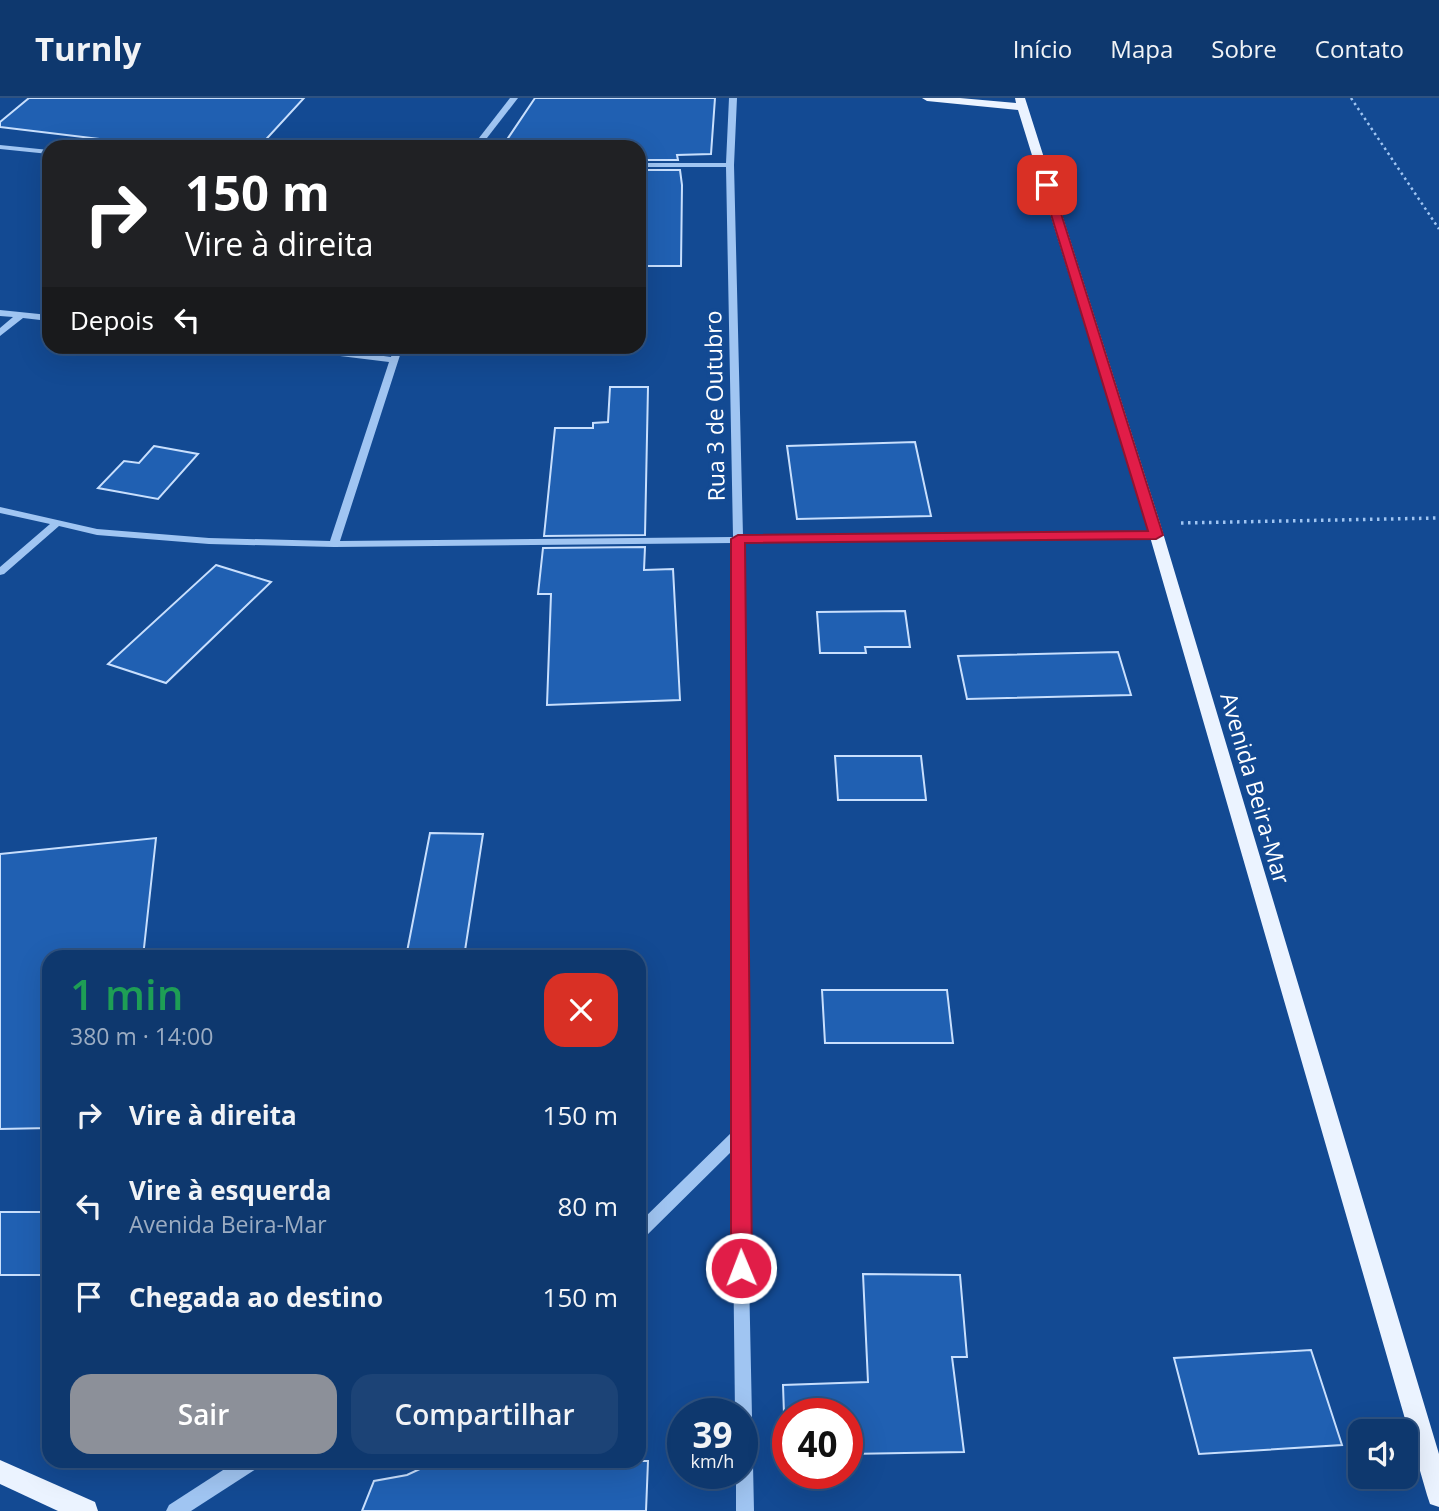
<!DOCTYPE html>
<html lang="pt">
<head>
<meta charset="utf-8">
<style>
  :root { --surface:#0e386e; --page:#1c4376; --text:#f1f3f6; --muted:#9bacc2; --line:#2e5281; --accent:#8c9099 }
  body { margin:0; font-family:"Open Sans",sans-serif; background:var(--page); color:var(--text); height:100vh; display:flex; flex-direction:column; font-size:26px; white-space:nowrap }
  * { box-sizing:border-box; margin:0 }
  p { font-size:23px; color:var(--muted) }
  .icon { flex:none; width:38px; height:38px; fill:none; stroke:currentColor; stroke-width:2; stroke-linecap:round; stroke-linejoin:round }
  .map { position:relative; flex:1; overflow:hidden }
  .panel { position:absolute; left:42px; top:852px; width:604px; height:518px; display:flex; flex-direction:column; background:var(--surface); border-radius:21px; box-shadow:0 7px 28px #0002,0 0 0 2px var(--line) }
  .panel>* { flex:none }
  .guide { position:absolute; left:42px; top:42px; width:604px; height:214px; border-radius:21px; box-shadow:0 7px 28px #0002,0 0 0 2px var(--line); background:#202124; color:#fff; overflow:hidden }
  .buttons { position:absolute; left:1348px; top:1321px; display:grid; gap:14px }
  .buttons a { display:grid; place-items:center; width:70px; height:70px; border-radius:14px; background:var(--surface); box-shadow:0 7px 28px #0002,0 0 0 2px var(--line); font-size:35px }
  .speed { position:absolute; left:667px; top:1300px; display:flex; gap:14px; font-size:35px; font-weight:700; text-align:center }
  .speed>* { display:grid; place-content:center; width:91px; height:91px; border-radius:50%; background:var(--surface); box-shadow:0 7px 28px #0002,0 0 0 2px var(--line); line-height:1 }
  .speed small { font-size:18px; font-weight:400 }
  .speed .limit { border:10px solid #d22; background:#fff; color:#111 }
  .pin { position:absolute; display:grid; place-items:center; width:60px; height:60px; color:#fff; margin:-30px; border-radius:14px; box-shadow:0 4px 10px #0006 }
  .me { position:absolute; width:77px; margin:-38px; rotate:359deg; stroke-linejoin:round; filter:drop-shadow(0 0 5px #0008) }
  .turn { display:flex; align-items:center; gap:24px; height:147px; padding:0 28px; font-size:32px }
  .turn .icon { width:91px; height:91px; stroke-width:2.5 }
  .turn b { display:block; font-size:49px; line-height:60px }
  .then { display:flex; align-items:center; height:66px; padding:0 28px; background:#0003; gap:14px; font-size:26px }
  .round { display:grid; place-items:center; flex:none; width:74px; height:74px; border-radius:21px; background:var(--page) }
  .head { display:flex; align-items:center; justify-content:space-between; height:119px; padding:0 28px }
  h1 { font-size:42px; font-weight:600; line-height:52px; color:#1e9e55 }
  .action { display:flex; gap:14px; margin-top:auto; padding:14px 28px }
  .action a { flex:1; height:80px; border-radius:21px; background:var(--accent); color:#fff; font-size:28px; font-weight:600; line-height:80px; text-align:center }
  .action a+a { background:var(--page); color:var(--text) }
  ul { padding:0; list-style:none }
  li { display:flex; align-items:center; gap:21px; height:91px; padding:0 28px }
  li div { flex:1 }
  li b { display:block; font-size:26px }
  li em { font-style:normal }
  header { display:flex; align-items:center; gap:42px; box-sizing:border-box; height:98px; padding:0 35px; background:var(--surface); border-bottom:2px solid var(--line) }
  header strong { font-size:33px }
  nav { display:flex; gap:38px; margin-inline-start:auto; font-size:24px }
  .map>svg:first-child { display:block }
</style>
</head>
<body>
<header>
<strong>Turnly</strong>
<nav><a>Início</a><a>Mapa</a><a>Sobre</a><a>Contato</a></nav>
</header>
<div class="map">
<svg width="1439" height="1413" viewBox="0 0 1439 1413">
  <rect width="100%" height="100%" fill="#134a93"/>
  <g fill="#2060b2" stroke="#c8dffd" stroke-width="2">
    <path d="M29,0H304L259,49H166L0,29V24Z"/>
    <path d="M535,0H715L711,56L677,57L678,62H639V49H502Z"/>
    <path d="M639,72H680L682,87L681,168H639Z"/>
    <path d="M610,289H648L645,437L544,438L555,330H593V325L608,324Z"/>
    <path d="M915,344L931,418L797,421L787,348Z"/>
    <path d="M154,348L198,356L158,401L98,390L124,363L139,365Z"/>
    <path d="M645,449L644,472L673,471L680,602L547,607L551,496H538L543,450Z"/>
    <path d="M216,467L271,484L166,585L108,566Z"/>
    <path d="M905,513L910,549H865L866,555H820L817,514Z"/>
    <path d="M1118,554L1131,597L967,601L958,558Z"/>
    <path d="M835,658H921L926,702H838Z"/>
    <path d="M430,735L483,736L464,859H406Z"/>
    <path d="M156,740L143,859H49V1030L0,1031V756Z"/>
    <path d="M822,892H947L953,945H825Z"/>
    <rect x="0" y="1114" width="49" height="63"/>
    <path d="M863,1176L960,1177L967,1259H952L964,1354L847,1356V1316H784L783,1287L868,1284Z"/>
    <path d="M1311,1252L1342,1347L1199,1356L1174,1260Z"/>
    <path d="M437,1363H648L646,1413H362L374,1383L407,1377Z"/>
  </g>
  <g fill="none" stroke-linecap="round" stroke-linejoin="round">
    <path stroke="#a0c5f2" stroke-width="2.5" stroke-dasharray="2.5 3.5" stroke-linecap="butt" d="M1351,0L1439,131"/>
    <path stroke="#a0c5f2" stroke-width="3.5" stroke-dasharray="2.5 4.5" stroke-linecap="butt" d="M1181,425L1439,420"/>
    <g fill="#a0c5f2" fill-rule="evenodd">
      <path d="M510,0H518L480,49H472Z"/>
      <path d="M729,0H737L734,67L743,438L1156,434L1161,437L1156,440L743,445L746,1036L754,1413H736V1376H742V1316H735L732,1053L644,1140L639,1142V1125L732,1034L733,445L334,449L209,446L97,437L59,428L4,476L0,477V469L50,426L0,415V409L97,431L209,440L330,443L389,264L283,251L279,248H309L391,259L394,248H403L340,443L733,439L726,69H639V65H726Z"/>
      <path d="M0,47L49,52V56L0,51Z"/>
      <path d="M0,212L49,217V223L23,220L0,238V230L13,219L0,218Z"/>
      <path d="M237,1363H261L259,1369L191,1413H166L169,1407Z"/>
    </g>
    <g fill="#ebf3ff" fill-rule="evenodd">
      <path d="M922,0H960L1016,5L1015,0H1025L1160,425L1439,1356V1409L1430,1406L1427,1397L1146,425L1018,12L927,3Z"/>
      <path d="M0,1362L95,1404L98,1413H58L0,1386Z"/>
    </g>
  </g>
  <path fill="#e11d48" stroke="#92132f" stroke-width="2" d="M1047,84L1052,87L1163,437L1156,441L745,445L752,1170L749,1177L741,1179L734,1177L731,1170V441L738,437L1148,433L1042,87Z"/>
  <g text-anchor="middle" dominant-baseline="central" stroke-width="7" stroke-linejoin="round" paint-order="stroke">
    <g font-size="23" fill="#fff" stroke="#134a93">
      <text transform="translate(714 308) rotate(-91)">Rua 3 de Outubro</text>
      <text transform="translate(1256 690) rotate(74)">Avenida Beira-Mar</text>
    </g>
  </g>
</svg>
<div class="buttons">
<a><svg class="icon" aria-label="sound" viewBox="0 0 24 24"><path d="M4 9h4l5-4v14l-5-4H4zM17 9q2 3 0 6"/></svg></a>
</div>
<div class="speed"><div>39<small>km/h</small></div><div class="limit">40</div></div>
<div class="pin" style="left:1047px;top:87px;background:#d93025"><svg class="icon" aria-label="arrive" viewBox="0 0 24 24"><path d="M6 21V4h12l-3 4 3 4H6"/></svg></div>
<svg class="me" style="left:741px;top:1170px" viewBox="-20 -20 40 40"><circle r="17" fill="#e11d48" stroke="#fff" stroke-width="3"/><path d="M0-11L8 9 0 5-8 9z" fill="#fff"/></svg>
<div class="guide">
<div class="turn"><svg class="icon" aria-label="right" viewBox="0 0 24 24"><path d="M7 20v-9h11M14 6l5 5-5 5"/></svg><div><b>150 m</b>Vire à direita</div></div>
<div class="then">Depois<svg class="icon" aria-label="left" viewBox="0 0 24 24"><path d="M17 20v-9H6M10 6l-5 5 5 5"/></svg></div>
</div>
<section class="panel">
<div class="head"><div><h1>1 min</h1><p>380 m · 14:00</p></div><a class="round" style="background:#d93025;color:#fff"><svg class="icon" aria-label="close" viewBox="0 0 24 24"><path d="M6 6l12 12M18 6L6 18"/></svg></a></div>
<ul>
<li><svg class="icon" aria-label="right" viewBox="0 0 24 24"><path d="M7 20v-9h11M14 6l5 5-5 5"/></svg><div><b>Vire à direita</b></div><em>150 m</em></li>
<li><svg class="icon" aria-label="left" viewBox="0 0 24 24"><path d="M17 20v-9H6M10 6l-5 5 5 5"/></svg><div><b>Vire à esquerda</b><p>Avenida Beira-Mar</p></div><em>80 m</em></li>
<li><svg class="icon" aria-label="arrive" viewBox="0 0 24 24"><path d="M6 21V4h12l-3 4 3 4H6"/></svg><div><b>Chegada ao destino</b></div><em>150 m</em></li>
</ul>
<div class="action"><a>Sair</a><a>Compartilhar</a></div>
</section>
</div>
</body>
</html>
